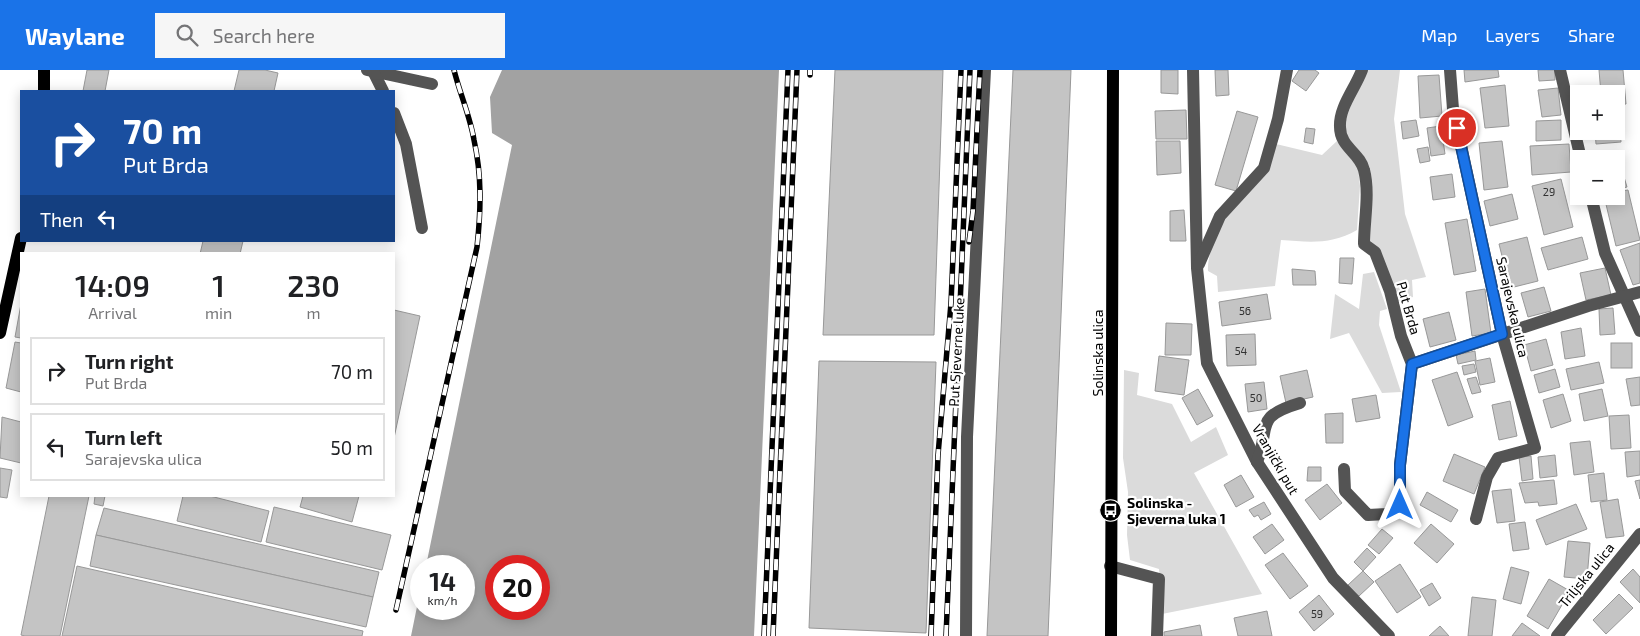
<!DOCTYPE html>
<html lang="en">
<head>
<meta charset="utf-8">
<style>
  :root { --surface:#fff; --page:#f6f6f6; --text:#202124; --muted:#757577; --line:#e0e0e0; --accent:#1a73e8 }
  body { margin:0; font-family:"Exo 2",sans-serif; background:var(--page); color:var(--text); height:100vh; display:flex; flex-direction:column; font-size:19px; white-space:nowrap }
  * { box-sizing:border-box; margin:0 }
  p { font-size:16px; color:var(--muted) }
  .icon { flex:none; width:28px; height:28px; fill:none; stroke:currentColor; stroke-width:2; stroke-linecap:round; stroke-linejoin:round }
  .map { position:relative; flex:1; overflow:hidden }
  .details { position:absolute; left:20px; top:182px; width:375px; height:245px; display:flex; flex-direction:column; background:var(--surface); border-radius:0px; box-shadow:0 2px 12px #0003 }
  .details>* { flex:none }
  .guide { position:absolute; left:20px; top:20px; width:375px; height:152px; border-radius:0px; box-shadow:0 2px 12px #0003; background:#1a4fa0; color:#fff; overflow:hidden }
  .tools { position:absolute; left:1570px; top:15px; display:grid; gap:10px }
  .tools a { display:grid; place-items:center; width:55px; height:55px; border-radius:0px; background:var(--surface); box-shadow:0 2px 12px #0003; font-size:25px }
  .speed { position:absolute; left:410px; top:485px; display:flex; gap:10px; font-size:25px; font-weight:700; text-align:center }
  .speed>* { display:grid; place-content:center; width:65px; height:65px; border-radius:50%; background:var(--surface); box-shadow:0 2px 12px #0003; line-height:1 }
  .speed small { font-size:12px; font-weight:400 }
  .speed .limit { border:8px solid #d22; background:#fff; color:#111 }
  .pin { position:absolute; display:grid; place-items:center; width:42px; height:42px; color:#fff; margin:-21px; border:2px solid #fff; border-radius:50%; box-shadow:0 1px 5px #0007 }
  .me { position:absolute; width:55px; margin:-28px; rotate:0deg; stroke-linejoin:round; filter:drop-shadow(0 0 4px #0008) }
  .turn { display:flex; align-items:center; gap:18px; height:105px; padding:0 20px; font-size:22px }
  .turn .icon { width:65px; height:65px; stroke-width:2.5 }
  .turn b { display:block; font-size:35px; line-height:42px }
  .then { display:flex; align-items:center; height:48px; padding:0 20px; background:#0003; gap:10px; font-size:19px }
  .eta { display:flex; justify-content:space-evenly; align-items:center; height:85px; text-align:center }
  .eta b { font-size:30px; font-weight:600; line-height:35px }
  ul { padding:0; list-style:none }
  li { display:flex; align-items:center; gap:15px; height:68px; margin:0 10px 8px; padding:0 10px; border:2px solid var(--line); border-radius:0px }
  li div { flex:1 }
  li b { display:block; font-size:19px }
  li em { font-style:normal }
  header { display:flex; align-items:center; gap:30px; box-sizing:border-box; height:70px; padding:0 25px; background:var(--accent); color:#fff }
  header strong { font-size:24px }
  nav { display:flex; gap:28px; margin-inline-start:auto; font-size:18px }
  .search { width:350px; height:45px; background:var(--page); display:flex; align-items:center; gap:12px; box-sizing:border-box; padding:0 18px; border-radius:0px; color:var(--muted); font-size:19px }
  .map>svg:first-child { display:block }
</style>
</head>
<body>
<header>
<strong>Waylane</strong>
<div class="search"><svg class="icon" aria-label="search" viewBox="0 0 24 24"><circle cx="10" cy="10" r="6"/><path d="M15 15l6 6"/></svg>Search here</div>
<nav><a>Map</a><a>Layers</a><a>Share</a></nav>
</header>
<div class="map">
<svg width="1640" height="566" viewBox="0 0 1640 566">
  <rect width="100%" height="100%" fill="#fff"/>
  <g fill="#dbdbdb">
    <path d="M1367,0H1400L1394,49L1405,144L1426,207L1412,210L1413,227L1396,232L1368,167L1370,133L1344,57L1352,31Z"/>
    <path d="M1337,71L1358,98L1360,116L1357,160C1331,175 1309,172 1281,170L1275,216L1218,222L1217,206L1208,201C1206,163 1255,105 1276,74L1322,85Z"/>
    <path d="M1374,202L1387,239L1380,241L1379,255L1401,322L1382,323L1349,263L1330,269L1335,224L1359,239L1363,204Z"/>
    <path d="M1124,300L1139,303L1137,325L1172,334L1191,372L1216,357L1228,385L1194,403L1262,524L1162,544L1159,499L1130,490L1127,465L1128,422L1123,388Z"/>
  </g>
  <path fill="#a2a2a2" fill-rule="evenodd" d="M502,0H779L754,566H411L421,517V539H464V496H426L512,75L492,63L490,27ZM496,496H539V539H496Z"/>
  <g fill="#c4c4c4" stroke="#989898">
    <path d="M87,0H109L105,21H83Z"/>
    <path d="M239,0H265L278,3L274,21H234Z"/>
    <path d="M835,0H943L934,265H823Z"/>
    <path d="M1013,0H1071L1048,566H987Z"/>
    <path d="M1161,0H1178V24L1161,23Z"/>
    <path d="M1215,0H1228L1229,25L1216,26Z"/>
    <path d="M1299,0H1315L1319,3L1306,21L1292,11Z"/>
    <path d="M1464,0H1498L1499,7L1465,12Z"/>
    <path d="M1538,0H1555V10L1539,11Z"/>
    <path d="M1599,0H1623L1626,34L1616,35V24H1601Z"/>
    <path d="M1439,5L1442,46L1420,48L1418,6Z"/>
    <path d="M1505,15L1509,56L1485,58L1480,18Z"/>
    <path d="M1558,18L1561,45L1542,47L1538,20Z"/>
    <path d="M1186,40L1187,69H1156L1155,41Z"/>
    <path d="M1237,41L1258,47L1236,121L1215,115Z"/>
    <path d="M1616,47H1619L1621,72L1596,74L1595,61H1616Z"/>
    <path d="M1416,50L1419,66L1403,69L1401,52Z"/>
    <path d="M1561,50V70L1536,71V51Z"/>
    <path d="M1441,56L1445,84L1431,86L1427,58Z"/>
    <path d="M1306,58L1315,59L1313,74L1304,72Z"/>
    <path d="M1156,71H1180L1181,103L1157,105Z"/>
    <path d="M1502,71L1508,117L1484,120L1479,73Z"/>
    <path d="M1569,74L1571,102L1532,105L1530,76Z"/>
    <path d="M1428,77L1430,91L1420,93L1417,79Z"/>
    <path d="M1618,87L1627,117L1616,120V89H1611Z"/>
    <path d="M1452,104L1455,127L1433,130L1430,107Z"/>
    <path d="M1561,109L1573,157L1544,165L1532,116Z"/>
    <path d="M1628,120L1640,170L1616,176L1604,126H1616V122Z"/>
    <path d="M1512,124L1518,149L1490,156L1484,131Z"/>
    <path d="M1184,140L1186,171H1170V141Z"/>
    <path d="M1467,149L1476,201L1454,205L1445,153Z"/>
    <path d="M1527,167L1538,211L1510,218L1499,174Z"/>
    <path d="M1582,167L1588,189L1548,200L1541,178Z"/>
    <path d="M203,171H243L240,184H200Z"/>
    <path d="M1640,173V213L1633,215L1620,180Z"/>
    <path d="M1340,188H1354L1352,214L1339,213Z"/>
    <path d="M1605,198L1611,225L1586,230L1580,203Z"/>
    <path d="M1292,199L1315,201L1316,215H1293Z"/>
    <path d="M1544,217L1551,241L1528,247L1521,223Z"/>
    <path d="M1485,219L1491,263L1472,266L1466,222Z"/>
    <path d="M1267,224L1271,249L1222,256L1219,232Z"/>
    <path d="M21,234V268L15,267Z"/>
    <path d="M1613,238L1615,264L1600,265L1599,239Z"/>
    <path d="M394,240L420,246L394,368Z"/>
    <path d="M1449,242L1456,270L1430,277L1423,249Z"/>
    <path d="M1166,253L1192,254L1191,285H1165Z"/>
    <path d="M1581,258L1585,286L1565,289L1561,262Z"/>
    <path d="M1255,264L1256,295L1227,296L1226,265Z"/>
    <path d="M1546,269L1553,295L1531,301L1524,275Z"/>
    <path d="M15,272L21,273V322L6,318Z"/>
    <rect x="1611" y="273" width="21" height="25"/>
    <path d="M1475,281L1476,290L1458,294L1456,285Z"/>
    <path d="M1159,286L1189,290L1184,325L1155,321Z"/>
    <path d="M1490,288L1495,312L1480,315L1475,291Z"/>
    <path d="M819,291L936,292L926,563L809,558Z"/>
    <path d="M1599,292L1604,313L1571,320L1566,299Z"/>
    <path d="M1474,294L1476,302L1464,305L1462,296Z"/>
    <path d="M1555,299L1560,317L1539,323L1534,305Z"/>
    <path d="M1307,300L1313,327L1286,333L1280,306Z"/>
    <path d="M1457,302L1473,347L1448,356L1432,310Z"/>
    <path d="M1476,307L1481,322L1472,324L1467,309Z"/>
    <path d="M1640,307V335L1631,336L1626,309Z"/>
    <path d="M1264,312L1267,339L1248,342L1245,314Z"/>
    <path d="M1198,319L1213,346L1197,355L1182,328Z"/>
    <path d="M1602,319L1608,346L1584,351L1579,324Z"/>
    <path d="M1563,324L1571,351L1551,358L1543,330Z"/>
    <path d="M1376,325L1380,348L1356,352L1352,329Z"/>
    <path d="M1510,331L1517,366L1499,370L1492,335Z"/>
    <path d="M1343,343V373H1326L1325,344Z"/>
    <path d="M1629,345L1631,378L1611,379L1609,346Z"/>
    <path d="M2,347L21,352V393L0,388Z"/>
    <path d="M1590,371L1594,402L1574,405L1570,373Z"/>
    <path d="M1640,381V405L1627,407L1625,382Z"/>
    <path d="M1454,384L1485,397L1474,424L1443,411Z"/>
    <path d="M1555,385L1557,406L1540,408L1538,387Z"/>
    <path d="M1531,386L1533,409L1522,411L1519,387Z"/>
    <path d="M1308,397H1321V411H1307Z"/>
    <path d="M0,398L12,400L7,428L0,427Z"/>
    <path d="M1604,403L1607,430L1591,432L1588,405Z"/>
    <path d="M1241,405L1254,427L1236,437L1224,415Z"/>
    <path d="M1554,410L1557,434L1539,436L1538,432L1525,433L1519,413Z"/>
    <path d="M1640,410V429L1635,411Z"/>
    <path d="M1327,414L1342,433L1320,450L1305,430Z"/>
    <path d="M1511,419L1515,451L1497,453L1492,421Z"/>
    <path d="M1427,422L1458,440L1451,452L1420,435Z"/>
    <path d="M49,426H89L60,566H25L21,565Z"/>
    <path d="M95,426H105L103,436L94,434Z"/>
    <path d="M183,426H210L269,441L261,472L177,451Z"/>
    <path d="M303,426H359L352,452L300,437Z"/>
    <path d="M1618,429L1624,466L1606,468L1600,432Z"/>
    <path d="M1264,432L1271,444L1261,450L1258,445L1254,447L1249,440Z"/>
    <path d="M1576,434L1587,459L1546,475L1536,450Z"/>
    <path d="M274,437L391,465L382,500L266,472Z"/>
    <path d="M104,438L379,502L373,527L96,465Z"/>
    <path d="M1525,452L1529,479L1513,481L1509,454Z"/>
    <path d="M1272,454L1284,470L1265,484L1253,467Z"/>
    <path d="M1431,454L1454,474L1437,493L1414,473Z"/>
    <path d="M1382,459L1393,468L1379,484L1368,475Z"/>
    <path d="M96,465L373,527L366,557L90,496Z"/>
    <path d="M1568,471L1590,473L1587,509L1564,507Z"/>
    <path d="M1367,478L1376,487L1363,501L1354,492Z"/>
    <path d="M1283,483L1308,516L1290,529L1265,495Z"/>
    <path d="M1400,494L1421,527L1397,543L1375,511Z"/>
    <path d="M77,496L363,561L362,566H62Z"/>
    <path d="M1511,497L1529,502L1521,534L1503,529Z"/>
    <path d="M1633,499L1640,507V533L1620,512Z"/>
    <path d="M1363,501L1374,512L1359,526L1348,515Z"/>
    <path d="M1549,509L1570,521L1548,559L1527,546Z"/>
    <path d="M1432,513L1441,528L1429,536L1420,520Z"/>
    <path d="M1619,524L1633,538L1606,564L1593,550Z"/>
    <path d="M1319,525L1334,544L1314,561L1299,542Z"/>
    <path d="M1472,527L1496,530L1492,566H1468Z"/>
    <path d="M1267,541L1272,566H1238L1234,548Z"/>
    <path d="M1522,553L1540,566H1512Z"/>
    <path d="M1200,555L1202,566H1164V562Z"/>
    <path d="M1440,556L1449,566H1429Z"/>
  </g>
  <g fill="none" stroke-linecap="round" stroke-linejoin="round">
    <g stroke="#545454" stroke-width="12">
      <path d="M367,0L432,14"/>
      <path d="M1193,0L1197,198L1207,293L1257,392L1333,508L1389,566"/>
      <path d="M1450,0L1453,39L1502,264L1535,378L1498,388L1487,407L1476,449"/>
      <path d="M1560,0L1581,89"/>
      <path d="M373,1L383,21"/>
      <path d="M394,43L406,74L422,158"/>
      <path d="M1591,126L1605,183L1640,261"/>
      <path d="M1199,194L1220,146L1264,98L1278,49L1287,0"/>
      <path d="M1412,294L1588,236L1640,222"/>
      <path d="M1257,392C1271,356 1253,347 1300,333"/>
      <path d="M1344,399L1345,421L1368,445L1387,444L1400,435V395L1412,294L1401,266L1390,221L1375,182L1364,174C1364,151 1370,123 1364,100C1360,83 1340,77 1340,57C1339,37 1355,19 1362,0"/>
      <path d="M1110,496L1159,509L1157,566"/>
      <path d="M966,566L967,367L985,0"/>
      <path d="M1557,566L1640,464"/>
    </g>
    <g stroke="#000" stroke-width="12">
      <path d="M44,21V0"/>
      <path d="M0,263L21,168"/>
      <path d="M1111,566L1113,0"/>
    </g>
    <defs>
      <g id="rail">
        <path d="M810,5V0"/>
        <path d="M969,172L973,141L980,0"/>
        <path d="M396,540L477,177C481,140 482,106 474,70C470,46 460,24 454,0"/>
        <path d="M764,566L788,0"/>
        <path d="M773,566L797,0"/>
        <path d="M931,566L938,385L951,233L961,0"/>
        <path d="M946,566L970,0"/>
      </g>
    </defs>
    <use href="#rail" stroke="#000" stroke-width="5.5"/>
    <use href="#rail" stroke="#fff" stroke-width="4" stroke-dasharray="11" stroke-linecap="butt"/>
  </g>
  <g fill="none" stroke-linecap="round" stroke-linejoin="round">
    <defs>
      <path id="route" d="M1400,435V395L1412,294L1502,264L1457,58"/>
    </defs>
    <use href="#route" stroke="#114b97" stroke-width="12"/>
    <use href="#route" stroke="#1a73e8" stroke-width="9"/>
  </g>
  <defs>
    <symbol id="bus-disc" viewBox="-11 -11 22 22"><circle r="9.5" fill="#000" stroke="#fff"/><path d="M-5-6H5V4H4V6H2V4H-2V6H-4V4H-5ZM-3.5-4V0h7V-4ZM-3.5 1.2v1.5H-2V1.2ZM2 1.2v1.5H3.5V1.2Z" fill="#fff"/></symbol>
  </defs>
  <g fill-rule="evenodd">
    <use href="#bus-disc" x="1098" y="428" width="25" height="25"/>
  </g>
  <g text-anchor="middle" dominant-baseline="central" stroke-width="4.5" stroke-linejoin="round" paint-order="stroke">
    <g font-size="11" fill="#313131">
      <text x="1549" y="121">29</text>
      <text x="1245" y="240">56</text>
      <text x="1241" y="280">54</text>
      <text x="1256" y="327">50</text>
      <text x="1317" y="543">59</text>
    </g>
    <g font-size="14" fill="#000" stroke="#fff">
      <text transform="translate(1513 237) rotate(77)">Sarajevska ulica</text>
      <text transform="translate(1409 238) rotate(74)">Put Brda</text>
      <text transform="translate(956 282) rotate(-87)">Put Sjeverne luke</text>
      <text transform="translate(1097 283) rotate(-90)">Solinska ulica</text>
      <text transform="translate(1276 389) rotate(60)">Vranjički put</text>
      <text transform="translate(1586 505) rotate(-51)">Triljska ulica</text>
    </g>
    <g font-size="14" font-weight="bold" fill="#000" stroke="#fff" text-anchor="start">
      <text x="1127" y="432">Solinska -<tspan x="1127" dy="16">Sjeverna luka 1</tspan></text>
    </g>
  </g>
</svg>
<div class="tools">
<a>+</a>
<a>−</a>
</div>
<div class="speed"><div>14<small>km/h</small></div><div class="limit">20</div></div>
<div class="pin" style="left:1457px;top:58px;background:#d93025"><svg class="icon" aria-label="arrive" viewBox="0 0 24 24"><path d="M6 21V4h12l-3 4 3 4H6"/></svg></div>
<svg class="me" style="left:1400px;top:435px" viewBox="-20 -20 40 40"><path d="M0-17L14 15 0 8-14 15z" fill="#1a73e8" stroke="#fff" stroke-width="4"/></svg>
<div class="guide">
<div class="turn"><svg class="icon" aria-label="right" viewBox="0 0 24 24"><path d="M7 20v-9h11M14 6l5 5-5 5"/></svg><div><b>70 m</b>Put Brda</div></div>
<div class="then">Then<svg class="icon" aria-label="left" viewBox="0 0 24 24"><path d="M17 20v-9H6M10 6l-5 5 5 5"/></svg></div>
</div>
<section class="details">
<div class="eta">
<div><b>14:09</b><p>Arrival</p></div>
<div><b>1</b><p>min</p></div>
<div><b>230</b><p>m</p></div>
</div>
<ul>
<li><svg class="icon" aria-label="right" viewBox="0 0 24 24"><path d="M7 20v-9h11M14 6l5 5-5 5"/></svg><div><b>Turn right</b><p>Put Brda</p></div><em>70 m</em></li>
<li><svg class="icon" aria-label="left" viewBox="0 0 24 24"><path d="M17 20v-9H6M10 6l-5 5 5 5"/></svg><div><b>Turn left</b><p>Sarajevska ulica</p></div><em>50 m</em></li>
</ul>
</section>
</div>
</body>
</html>
